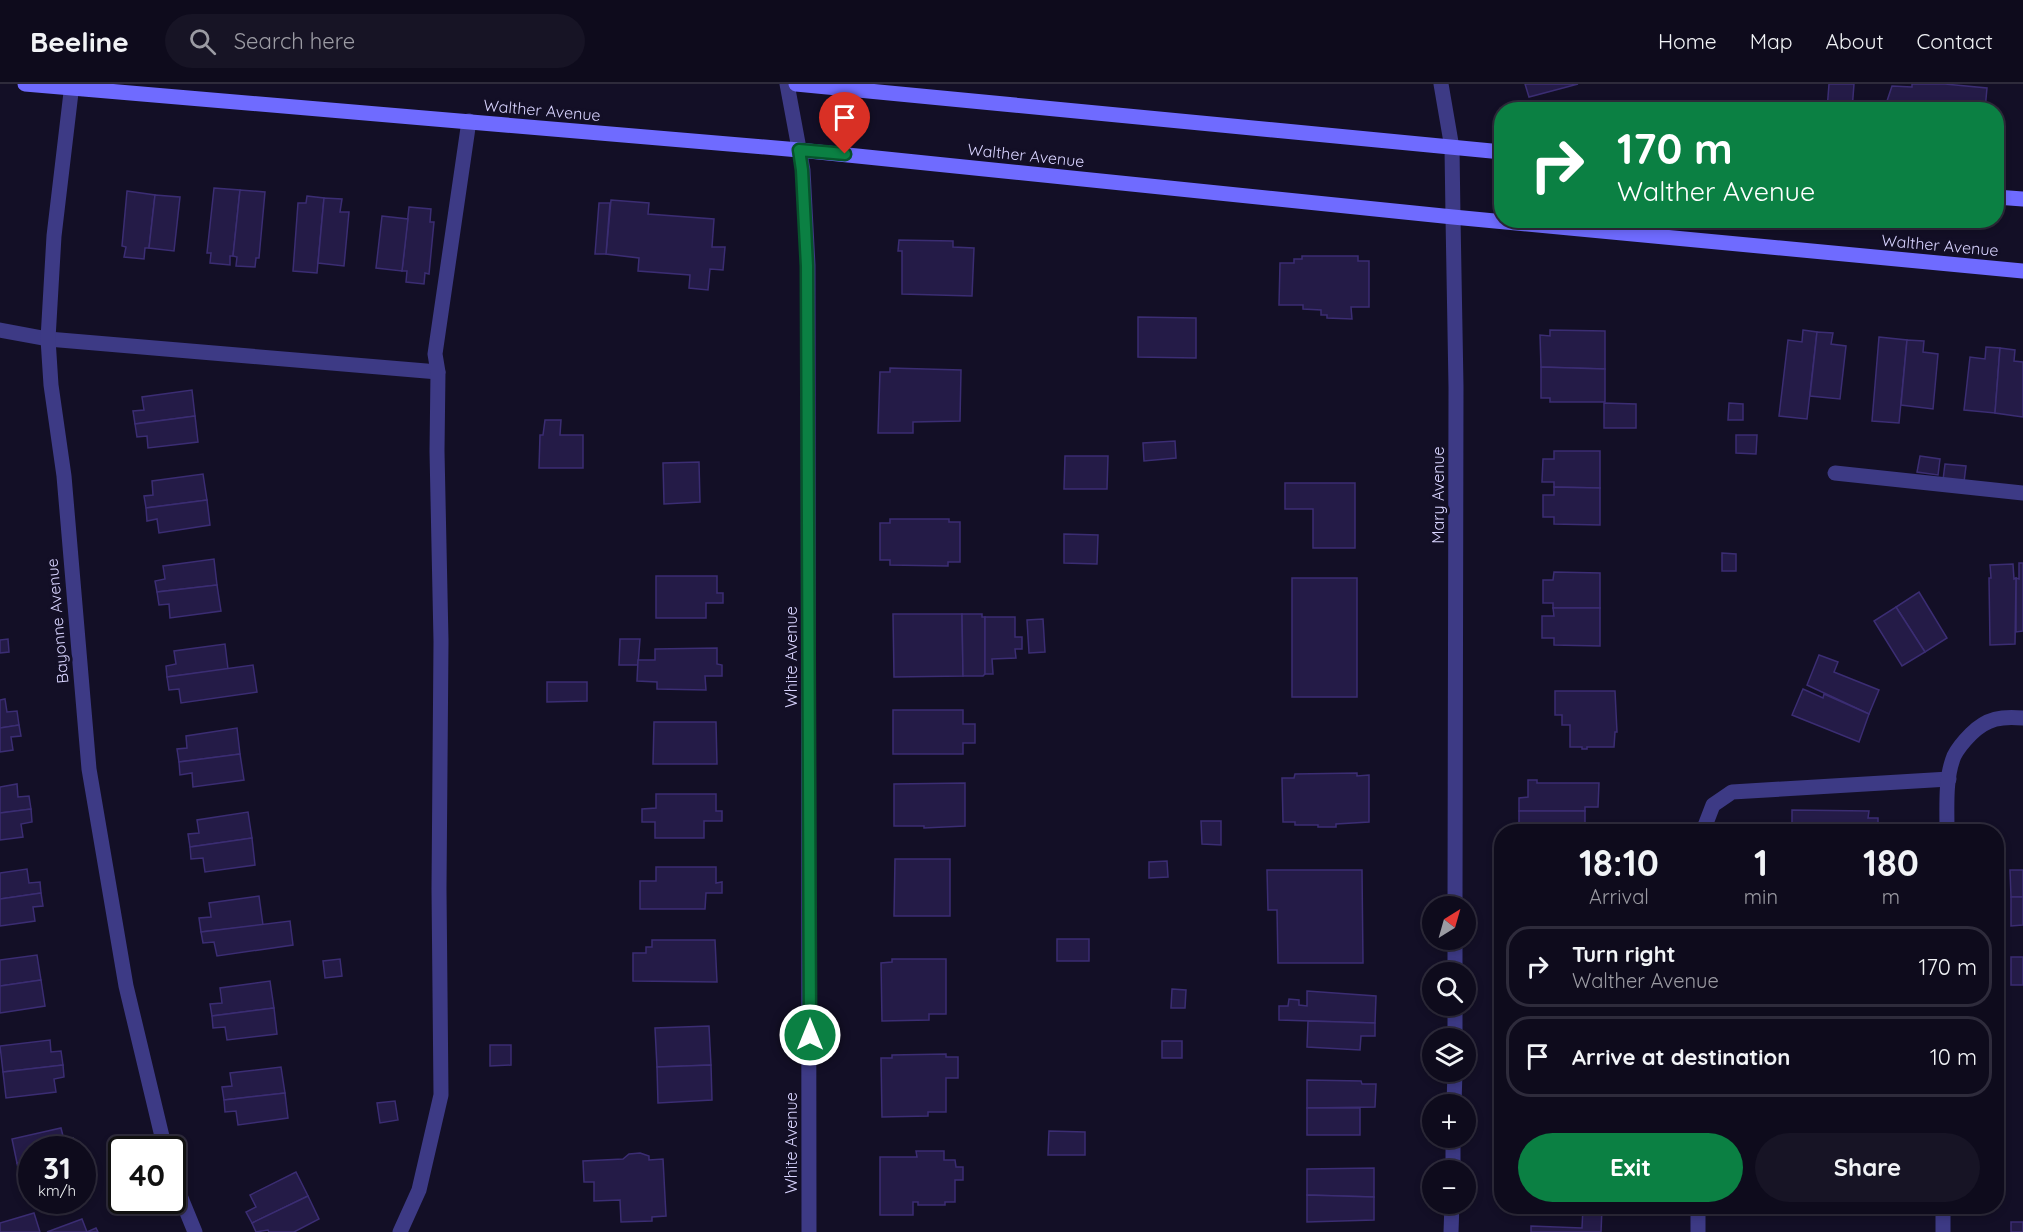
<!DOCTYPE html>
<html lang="en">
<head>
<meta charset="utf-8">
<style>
  :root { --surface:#0e0b1c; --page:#171425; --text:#f1f3f6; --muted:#9b9ba3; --line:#2e2b3b; --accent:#0b8043 }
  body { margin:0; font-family:Quicksand,sans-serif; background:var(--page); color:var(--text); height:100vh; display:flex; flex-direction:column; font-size:22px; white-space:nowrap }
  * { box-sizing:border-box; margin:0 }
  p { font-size:20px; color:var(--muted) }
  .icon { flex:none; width:33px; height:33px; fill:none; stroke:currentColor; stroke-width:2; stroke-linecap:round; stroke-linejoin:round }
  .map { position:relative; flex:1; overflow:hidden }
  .side { position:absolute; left:1494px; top:740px; width:510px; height:390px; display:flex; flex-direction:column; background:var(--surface); border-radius:24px; box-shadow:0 3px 9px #0003,0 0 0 2px var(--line) }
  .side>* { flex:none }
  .top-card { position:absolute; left:1494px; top:18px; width:510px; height:126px; border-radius:24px; box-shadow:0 3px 9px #0003,0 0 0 2px var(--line); background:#0b8043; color:#fff; overflow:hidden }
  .needle { width:39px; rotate:37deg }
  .buttons { position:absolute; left:1422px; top:812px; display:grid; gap:12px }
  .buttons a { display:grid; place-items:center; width:54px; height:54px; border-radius:50%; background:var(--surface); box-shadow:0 3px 9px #0003,0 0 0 2px var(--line); font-size:30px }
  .speed { position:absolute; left:18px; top:1052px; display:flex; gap:12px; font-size:30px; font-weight:700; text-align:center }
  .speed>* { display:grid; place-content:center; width:78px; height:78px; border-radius:50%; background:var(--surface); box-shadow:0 3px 9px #0003,0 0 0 2px var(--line); line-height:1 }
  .speed small { font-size:15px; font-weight:400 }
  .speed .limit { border:3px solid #111; border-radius:9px; background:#fff; color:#111 }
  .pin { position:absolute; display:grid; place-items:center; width:51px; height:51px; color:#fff; margin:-62px -26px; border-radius:50% 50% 50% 0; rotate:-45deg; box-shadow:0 0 6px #0007 }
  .pin .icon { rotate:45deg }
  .me { position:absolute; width:66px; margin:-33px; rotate:0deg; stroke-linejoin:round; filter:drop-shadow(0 0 4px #0008) }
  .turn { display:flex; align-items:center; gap:21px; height:126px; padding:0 24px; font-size:27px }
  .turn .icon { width:78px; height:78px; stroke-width:2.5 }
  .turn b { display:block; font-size:42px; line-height:51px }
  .eta { display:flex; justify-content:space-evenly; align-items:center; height:102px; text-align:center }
  .eta b { font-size:36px; font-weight:700; line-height:42px }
  .primary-button { display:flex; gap:12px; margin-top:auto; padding:12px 24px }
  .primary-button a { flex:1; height:69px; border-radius:36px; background:var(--accent); color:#fff; font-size:24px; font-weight:700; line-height:69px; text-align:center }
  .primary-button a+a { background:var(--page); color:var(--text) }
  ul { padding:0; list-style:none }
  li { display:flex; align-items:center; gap:18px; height:81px; margin:0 12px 9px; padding:0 12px; border:3px solid var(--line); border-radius:24px }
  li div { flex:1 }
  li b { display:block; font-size:22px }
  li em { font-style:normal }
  header { display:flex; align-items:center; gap:36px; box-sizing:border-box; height:84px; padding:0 30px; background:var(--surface); border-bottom:2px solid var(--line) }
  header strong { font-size:28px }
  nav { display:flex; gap:33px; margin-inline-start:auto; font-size:21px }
  .search { width:420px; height:54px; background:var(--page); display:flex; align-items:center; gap:15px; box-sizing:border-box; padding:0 21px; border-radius:33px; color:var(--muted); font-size:22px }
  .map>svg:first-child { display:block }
</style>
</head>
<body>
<header>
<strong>Beeline</strong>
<div class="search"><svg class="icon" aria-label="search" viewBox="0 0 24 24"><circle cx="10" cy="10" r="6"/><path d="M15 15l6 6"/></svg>Search here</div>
<nav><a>Home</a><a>Map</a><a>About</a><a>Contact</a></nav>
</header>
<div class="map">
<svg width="2023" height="1148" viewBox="0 0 2023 1148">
  <rect width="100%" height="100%" fill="#130f26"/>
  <g fill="#241b47" stroke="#3b2d73" stroke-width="1.5">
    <path d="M1525,0H1578L1529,13Z"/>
    <path d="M1829,0H1854L1852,26H1827Z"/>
    <path d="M1912,0H1945L1987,4L1985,26H1884L1892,2L1912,3Z"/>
    <path d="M214,104L240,106L233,172H230V181L210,179L211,169H207Z"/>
    <path d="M240,106L265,108L259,174H256L255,183L236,182L237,173L233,172Z"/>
    <path d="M127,107L155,111L149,164H145L144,175L124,173L126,163L122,162Z"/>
    <path d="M155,111L180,113L174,167L149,164Z"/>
    <path d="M307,112L324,114L317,189L293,187L298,119H306Z"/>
    <path d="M324,114L342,115L340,128H349L344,182L318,179Z"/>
    <path d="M611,116L649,119L648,130L714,135L712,163H725L723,186L710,185L708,206L689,204L690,191L638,187L639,174L606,170Z"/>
    <path d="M599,119H610L606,170H595Z"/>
    <path d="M409,123L431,125L430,138H434L429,190L425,189L424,200L406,198L407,187H402Z"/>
    <path d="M382,132L408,135L402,187L376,184Z"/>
    <path d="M899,156L953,157V163L974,164L972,212L902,210V167H898Z"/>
    <path d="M1302,172H1358V177H1369V223H1351L1352,235L1327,234V231H1321V226L1303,225V221H1279L1280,179H1294V175H1302Z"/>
    <path d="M1138,233L1196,234V274L1138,273Z"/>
    <path d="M1550,246L1605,247V285L1541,283L1540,251L1550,252Z"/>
    <path d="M1803,246L1817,248L1807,335L1779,332L1788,256L1802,258Z"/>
    <path d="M1817,248L1833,249L1831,260L1846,262L1840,315L1810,312Z"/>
    <path d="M1879,253L1907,256L1899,339L1872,337Z"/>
    <path d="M1907,256L1924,257L1923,268L1938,270L1933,325L1901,321Z"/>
    <path d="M1986,263L2000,264L1995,329L1964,326L1970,273L1985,275Z"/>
    <path d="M2000,264L2015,266L2014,277L2023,278V333L1995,329Z"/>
    <path d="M1541,283L1605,285V318H1550V314H1541Z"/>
    <path d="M890,284L961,286L960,337L913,338V349H878L880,288H890Z"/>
    <path d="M192,306L195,332L135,340L133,327L144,326L142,313Z"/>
    <path d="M1604,319L1636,320V344H1604Z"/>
    <path d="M1729,319L1743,320V336H1728Z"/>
    <path d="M195,332L198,358L148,364L147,352L137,353L135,340Z"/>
    <path d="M545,336H561L560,351H583V384H539L540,351H543Z"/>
    <path d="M1736,351H1757L1756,370L1736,369Z"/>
    <path d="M1175,357L1176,374L1144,377L1143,359Z"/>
    <path d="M1554,367H1600V404L1554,403V398H1542L1543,375H1554Z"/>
    <path d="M1065,372H1108L1107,405H1064Z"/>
    <path d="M1920,372L1940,375L1938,391L1917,388Z"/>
    <path d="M699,378L700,418L664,420L663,379Z"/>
    <path d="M1945,380L1966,382L1964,398L1943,396Z"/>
    <path d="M203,390L207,416L146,424L144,412L153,411L152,397Z"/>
    <path d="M1285,399H1355V464H1313V425H1285Z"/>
    <path d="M1554,403L1600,404V441L1554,440V433H1543V411H1554Z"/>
    <path d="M207,416L210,441L159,449L157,435L147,437L146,424Z"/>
    <path d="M890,435H949V438H960V478H948V482L890,481V476H880V439H890Z"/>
    <path d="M1064,450L1098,451L1097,480L1064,479Z"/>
    <path d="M1722,469L1736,470V487H1722Z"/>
    <path d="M214,475L217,501L157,508L155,497L165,495L163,482Z"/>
    <path d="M2019,479H2023V547L2016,548V494L2019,495Z"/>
    <path d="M2013,480L2014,495L2016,494L2015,560L1990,561L1989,494H1991L1990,481Z"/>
    <path d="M1554,488L1600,489V524H1553V519H1543V496H1553Z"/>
    <path d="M656,492H717V509H723V519H706V534H656Z"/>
    <rect x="1292" y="494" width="65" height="119"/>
    <path d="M217,501L221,527L170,534L169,520L159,521L157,508Z"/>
    <path d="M1919,508L1947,554L1925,568L1896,523Z"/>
    <path d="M1896,523L1925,568L1902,582L1874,537Z"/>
    <path d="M1553,524H1600V562L1554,561V554H1542V532H1554Z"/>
    <path d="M893,530H962L963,592L894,593Z"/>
    <path d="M962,530H982V533H985V590L983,592H963Z"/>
    <path d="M985,533H1015V553H1022V565H1015L1016,574L992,575L993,590H985Z"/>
    <path d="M1043,535L1045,568L1029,569L1027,536Z"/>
    <path d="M8,555L9,568L0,569V556Z"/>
    <path d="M620,555H640L638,581H619Z"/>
    <path d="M225,560L228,585L167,593L166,582L176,580L174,567Z"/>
    <path d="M717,564V580L722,581V592H705L706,606L657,605V598L637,597L638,576H655V565Z"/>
    <path d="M1819,571L1838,578L1834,588L1879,606L1869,630L1807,601Z"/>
    <path d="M253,581L257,608L181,619L179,605L169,606L167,593Z"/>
    <path d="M547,598H587V617L547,618Z"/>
    <path d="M1803,605L1823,614L1824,610L1869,630L1859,658L1792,631Z"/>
    <path d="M1555,607H1615L1617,648H1615L1614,663H1587V665H1582V663H1570V641H1562V631H1555Z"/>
    <path d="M5,615L7,628L17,627L19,641L0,644V616Z"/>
    <path d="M893,626H963V640H975V659H963V670H893Z"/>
    <path d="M654,638H716L717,680H653Z"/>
    <path d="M19,641L21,652L11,653L13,666L0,668V644Z"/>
    <path d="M237,644L240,670L179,678L177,665L187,664L186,652Z"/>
    <path d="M240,670L244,696L193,703L192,689L180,691L179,678Z"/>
    <path d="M1357,689V692L1369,691V738L1336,740V743H1318V741H1295V738H1283L1282,694H1294L1295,690Z"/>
    <path d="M1528,696H1537V699H1599L1598,723H1585V727H1519V714L1528,713Z"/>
    <path d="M965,699V742L924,744V742H894V700Z"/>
    <path d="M17,700L18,713L29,712L31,725L0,729V703Z"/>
    <path d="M656,710H716V727H722V737H704V754H655V738H642V725L656,724Z"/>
    <path d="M31,725L32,738L21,740L23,753L0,756V729Z"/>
    <path d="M1792,726L1869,727L1868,734H1878V747H1792Z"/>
    <path d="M1519,727H1585V747H1528V739L1519,740Z"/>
    <path d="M248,728L252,754L190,763L188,750L199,749L197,736Z"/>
    <path d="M1201,737H1221V761L1202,760Z"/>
    <path d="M252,754L255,781L205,788L203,774L191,775L190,763Z"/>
    <path d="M895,775H950V832H894Z"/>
    <path d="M1167,777L1168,793L1149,794V778Z"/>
    <path d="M656,783H716V799L722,798V809H706L705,825H640V797H656Z"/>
    <path d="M27,785L29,799L40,798L41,809L0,815V789Z"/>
    <path d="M1267,786H1362L1363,879H1278L1277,826H1268Z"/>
    <path d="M2010,786H2023V813H2011Z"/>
    <path d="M41,809L43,822L33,823L35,837L0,842V815Z"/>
    <path d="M259,812L263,841L201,848L199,834L211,833L209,819Z"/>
    <path d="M2011,813H2023V841L2011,842Z"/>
    <path d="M290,837L293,861L217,872L214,858L203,859L201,848Z"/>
    <rect x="1057" y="855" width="32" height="22"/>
    <path d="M652,856H715L717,898L633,897V869H646V863H652Z"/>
    <path d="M37,871L41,896L0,902V876Z"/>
    <rect x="2011" y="873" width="12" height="28"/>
    <path d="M340,875L342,892L325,894L323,877Z"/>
    <path d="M892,875H946V930H929V936L882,937L881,879L892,878Z"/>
    <path d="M41,896L45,922L0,929V902Z"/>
    <path d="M270,897L274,924L212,932L210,920L222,919L220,904Z"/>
    <path d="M1172,905L1186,906L1185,924H1171Z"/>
    <path d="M1307,907L1376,912L1375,939L1279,936V922H1288L1289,915L1299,916V921L1307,922Z"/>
    <path d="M274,924L277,950L227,956L225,943L213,944L212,932Z"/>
    <path d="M1308,937L1375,939V952H1361L1360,966L1307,963Z"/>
    <path d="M709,942L711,981L657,983L655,944Z"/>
    <path d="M50,956L51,968L61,967L63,981L3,988L0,962Z"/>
    <rect x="1162" y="957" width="20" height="17"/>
    <path d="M490,961H511V981L490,982Z"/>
    <path d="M946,970V973H958V994H946V1028H928V1032L882,1033L881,974H892V971Z"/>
    <path d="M63,981L64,993L54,995L56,1008L6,1014L3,988Z"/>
    <path d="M711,981L712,1016L658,1019L657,983Z"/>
    <path d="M281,983L285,1009L224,1016L222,1003L232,1002L230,989Z"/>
    <path d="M1307,996L1361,997L1362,1000H1376L1375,1023L1307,1024Z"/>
    <path d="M285,1009L288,1034L238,1041L236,1027L225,1028L224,1016Z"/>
    <path d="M395,1017L398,1036L380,1039L377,1019Z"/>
    <rect x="1307" y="1024" width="53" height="27"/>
    <path d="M61,1044L64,1056L73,1054L75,1065H32V1076L17,1079L12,1055Z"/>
    <path d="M1049,1047L1085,1048V1071H1048Z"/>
    <path d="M916,1067H944V1076H955L956,1083H963V1096H955V1118H945V1121H918V1118H913V1131H880V1073H917Z"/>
    <path d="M640,1069L649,1072V1076L663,1075L666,1132L652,1133V1137L621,1138L620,1116L594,1117V1098H584L583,1077L623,1075L629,1070Z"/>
    <path d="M32,1076V1103L22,1105L17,1079Z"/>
    <path d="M1374,1084V1113L1307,1111V1085Z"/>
    <path d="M296,1088L308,1112L252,1139L246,1128L256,1123L250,1111Z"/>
    <path d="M1307,1111L1374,1113V1136L1307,1138Z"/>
    <path d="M308,1112L319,1135L294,1148H269L268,1146L256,1148L252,1139Z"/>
    <path d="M1583,1124H1602L1601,1148H1531V1142L1582,1144Z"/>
    <path d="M34,1129L40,1148H0V1139Z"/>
    <path d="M82,1135L87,1148L96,1144L98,1148H47Z"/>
    <rect x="2011" y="1138" width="12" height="10"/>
  </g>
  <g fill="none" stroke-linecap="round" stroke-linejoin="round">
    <g stroke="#3d3a85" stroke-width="15">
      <path d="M0,246L48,255L438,288"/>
      <path d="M1835,389L2023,409"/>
      <path d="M1703,747L1713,721L1732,708L1949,695"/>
      <path d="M400,1148L419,1106L441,1011L439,805L441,557L437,367L438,288L435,270L469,37"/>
      <path d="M1698,1148V1122"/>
    </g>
    <g stroke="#3d3a85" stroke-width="15">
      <path d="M72,0L54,152L48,255L51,301L64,392L89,685L126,902L165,1065"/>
      <path d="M1441,0L1452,64L1453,133L1456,303L1455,822"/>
      <path d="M1947,747C1947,723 1945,694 1954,672C1958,664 1965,656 1971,650C1987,634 2002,632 2023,634"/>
      <path d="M1455,888V855"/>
      <path d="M1455,954V921"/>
      <path d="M1454,1020L1455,987"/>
      <path d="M1453,1086V1053"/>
      <path d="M172,1092L195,1148"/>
      <path d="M1451,1148L1452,1119"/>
      <path d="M1943,1148V1122"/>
    </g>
    <path stroke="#3d3a85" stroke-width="15" d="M787,0L803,86L808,181L809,1148"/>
    <g stroke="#6f6bff" stroke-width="15">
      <path d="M25,0L799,66L1453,133L2023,187"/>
      <path d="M796,0L1502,68"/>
      <path d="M1996,113L2023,115"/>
    </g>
  </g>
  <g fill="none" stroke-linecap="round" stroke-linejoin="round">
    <defs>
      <path id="route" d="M810,951L807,182L802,86L799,66L845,70"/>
    </defs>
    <use href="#route" stroke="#07532c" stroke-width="15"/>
    <use href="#route" stroke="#0b8043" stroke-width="10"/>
  </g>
  <g text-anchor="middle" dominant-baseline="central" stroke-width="6" stroke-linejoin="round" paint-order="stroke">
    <g font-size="16" fill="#d9d4ff" stroke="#130f26">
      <text transform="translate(542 26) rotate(5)">Walther Avenue</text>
      <text transform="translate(1026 71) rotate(6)">Walther Avenue</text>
      <text transform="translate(1940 161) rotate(5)">Walther Avenue</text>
      <text transform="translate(1438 411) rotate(-90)">Mary Avenue</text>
      <text transform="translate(57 537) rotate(-95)">Bayonne Avenue</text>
      <text transform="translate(791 573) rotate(-90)">White Avenue</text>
      <text transform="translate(791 1059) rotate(-90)">White Avenue</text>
    </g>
  </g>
</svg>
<div class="buttons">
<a><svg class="needle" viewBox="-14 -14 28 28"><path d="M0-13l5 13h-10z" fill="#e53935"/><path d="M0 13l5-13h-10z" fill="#9b9ba3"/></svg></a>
<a><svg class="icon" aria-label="search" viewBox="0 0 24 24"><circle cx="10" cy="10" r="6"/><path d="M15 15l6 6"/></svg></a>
<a><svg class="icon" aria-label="layers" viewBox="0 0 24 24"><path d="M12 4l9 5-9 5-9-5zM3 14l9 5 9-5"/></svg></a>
<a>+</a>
<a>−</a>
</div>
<div class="speed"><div>31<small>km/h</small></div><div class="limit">40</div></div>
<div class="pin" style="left:845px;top:70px;background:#d93025"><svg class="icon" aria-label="arrive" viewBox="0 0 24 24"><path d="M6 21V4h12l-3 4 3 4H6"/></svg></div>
<svg class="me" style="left:810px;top:951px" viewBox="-20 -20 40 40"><circle r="17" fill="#0b8043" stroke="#fff" stroke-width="3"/><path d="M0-11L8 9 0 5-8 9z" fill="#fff"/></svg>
<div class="top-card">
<div class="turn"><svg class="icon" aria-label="right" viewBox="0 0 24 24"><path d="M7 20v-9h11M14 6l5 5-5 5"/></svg><div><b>170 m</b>Walther Avenue</div></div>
</div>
<section class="side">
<div class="eta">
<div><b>18:10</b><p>Arrival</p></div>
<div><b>1</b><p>min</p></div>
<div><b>180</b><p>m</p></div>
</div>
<ul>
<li><svg class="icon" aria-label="right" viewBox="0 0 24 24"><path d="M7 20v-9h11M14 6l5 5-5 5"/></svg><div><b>Turn right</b><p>Walther Avenue</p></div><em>170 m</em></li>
<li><svg class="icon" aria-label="arrive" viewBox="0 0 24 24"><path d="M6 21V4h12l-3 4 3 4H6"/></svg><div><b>Arrive at destination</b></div><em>10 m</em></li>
</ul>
<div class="primary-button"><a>Exit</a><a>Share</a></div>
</section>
</div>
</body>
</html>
